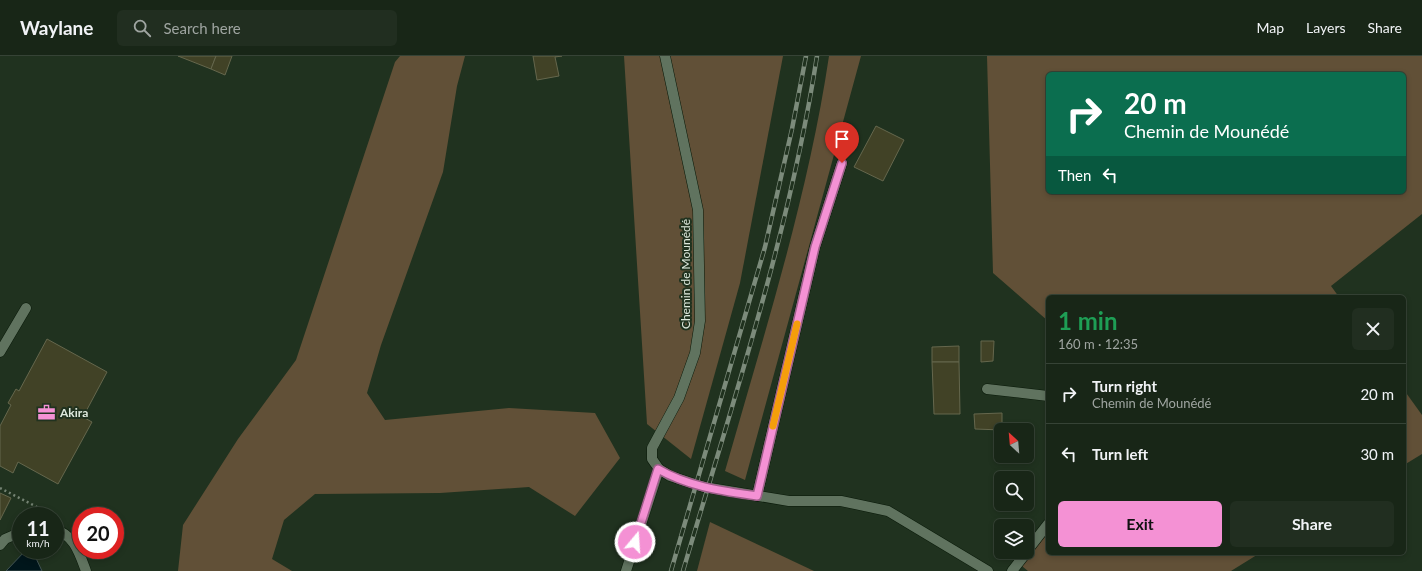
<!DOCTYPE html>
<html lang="en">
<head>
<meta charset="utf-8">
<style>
  :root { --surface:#182617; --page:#212e20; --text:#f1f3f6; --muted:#9fa5a1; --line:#364336; --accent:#f491d4 }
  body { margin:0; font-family:Lato,sans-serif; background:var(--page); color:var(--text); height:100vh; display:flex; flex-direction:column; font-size:15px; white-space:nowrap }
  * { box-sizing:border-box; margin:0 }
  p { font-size:13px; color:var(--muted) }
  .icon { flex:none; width:22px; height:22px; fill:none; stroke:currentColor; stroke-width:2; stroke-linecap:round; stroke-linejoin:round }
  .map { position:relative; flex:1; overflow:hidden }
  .drawer { position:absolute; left:1046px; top:239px; width:360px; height:260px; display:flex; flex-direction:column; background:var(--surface); border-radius:6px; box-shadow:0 2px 6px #0003,0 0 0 1px var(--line) }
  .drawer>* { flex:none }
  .top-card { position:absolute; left:1046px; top:16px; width:360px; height:122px; border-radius:6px; box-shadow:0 2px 6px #0003,0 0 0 1px var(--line); background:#0b6e4f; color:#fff; overflow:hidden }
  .needle { width:26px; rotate:334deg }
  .fabs { position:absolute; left:994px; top:367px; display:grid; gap:8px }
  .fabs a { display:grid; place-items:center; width:40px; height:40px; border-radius:6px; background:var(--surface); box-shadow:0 2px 6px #0003,0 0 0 1px var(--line); font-size:20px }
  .speed { position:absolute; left:12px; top:451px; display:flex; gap:8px; font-size:20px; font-weight:700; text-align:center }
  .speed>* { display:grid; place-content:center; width:52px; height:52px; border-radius:50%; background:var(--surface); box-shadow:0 2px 6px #0003,0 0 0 1px var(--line); line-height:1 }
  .speed small { font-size:10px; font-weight:400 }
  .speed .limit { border:6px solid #d22; background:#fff; color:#111 }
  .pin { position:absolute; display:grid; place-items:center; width:34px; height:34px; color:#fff; margin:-41px -17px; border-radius:50% 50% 50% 0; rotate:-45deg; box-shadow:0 0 4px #0007 }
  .pin .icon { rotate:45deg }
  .me { position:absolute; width:44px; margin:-22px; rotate:18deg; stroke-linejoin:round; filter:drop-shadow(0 0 3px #0008) }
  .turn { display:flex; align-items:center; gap:14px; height:84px; padding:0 12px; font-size:18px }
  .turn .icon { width:52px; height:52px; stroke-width:2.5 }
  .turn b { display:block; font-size:28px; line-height:34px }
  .then { display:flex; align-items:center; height:38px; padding:0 12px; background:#0003; gap:8px; font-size:15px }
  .round { display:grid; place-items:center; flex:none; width:42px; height:42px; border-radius:6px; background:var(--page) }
  .headline { display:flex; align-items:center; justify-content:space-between; height:68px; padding:0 12px }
  h1 { font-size:24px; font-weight:700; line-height:30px; color:#1e9e55 }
  .action { display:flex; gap:8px; margin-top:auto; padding:8px 12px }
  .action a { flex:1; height:46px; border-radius:6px; background:var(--accent); color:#111; font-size:16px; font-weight:700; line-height:46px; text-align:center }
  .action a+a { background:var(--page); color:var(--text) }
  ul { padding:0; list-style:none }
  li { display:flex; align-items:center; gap:12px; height:60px; padding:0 12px; border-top:1px solid var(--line) }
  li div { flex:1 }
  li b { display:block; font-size:15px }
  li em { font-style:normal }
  header { display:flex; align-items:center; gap:24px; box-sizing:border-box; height:56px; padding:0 20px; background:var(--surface); border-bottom:1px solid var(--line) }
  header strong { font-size:19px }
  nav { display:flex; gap:22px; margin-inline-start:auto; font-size:14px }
  .search { width:280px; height:36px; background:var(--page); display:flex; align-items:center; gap:10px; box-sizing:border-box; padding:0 14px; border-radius:6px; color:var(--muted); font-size:15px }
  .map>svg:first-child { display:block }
</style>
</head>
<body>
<header>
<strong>Waylane</strong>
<div class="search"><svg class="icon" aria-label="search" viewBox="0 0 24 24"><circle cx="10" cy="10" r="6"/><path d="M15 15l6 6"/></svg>Search here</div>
<nav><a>Map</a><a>Layers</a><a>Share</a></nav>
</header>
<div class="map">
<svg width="1422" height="515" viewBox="0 0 1422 515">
  <rect width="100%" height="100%" fill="#20321f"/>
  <g fill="#615037" fill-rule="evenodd">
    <path d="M400,0H465L457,30L443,116L381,289L367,337L385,364L509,352L595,357L620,402L575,460L529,431L440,437L315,438L284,464L272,503L292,515H178L183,469L238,383L296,304L395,6Z"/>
    <path d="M624,0H783L740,227L691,403L647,368Z"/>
    <path d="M829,0H861L745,424L725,415C764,278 808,141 829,0Z"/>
    <path d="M987,0H1422V158L1331,230L1339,241H1048V265L993,217ZM1048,18H1404V136H1048Z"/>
    <path d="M1404,334L1422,359V398L1404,409Z"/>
    <path d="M1048,464V497H1260L1231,515H1028L1012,502L1017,496H1027V486Z"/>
    <path d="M710,466L814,515H697Z"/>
  </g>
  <path fill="#00161b" stroke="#435555" d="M26,494L34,498L42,515H6Z"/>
  <g fill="#414226" stroke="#65674d">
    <path d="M178,0H216L211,13Z"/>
    <path d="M216,0H232L225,19L211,13Z"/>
    <path d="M533,0H562L555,1L559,20L537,24Z"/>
    <path d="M876,70L904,84L883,125L854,111Z"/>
    <path d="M47,283L107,316L83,361L92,366L58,428L18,406L13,417L0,410V370L11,349L8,347L16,333L19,335Z"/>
    <path d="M981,285H994L993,305L981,306Z"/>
    <path d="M959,290V306H932V291Z"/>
    <path d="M932,306H959L960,358H934Z"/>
    <path d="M1002,357V374L975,373L974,358Z"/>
    <path d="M0,437L11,442L0,464Z"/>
  </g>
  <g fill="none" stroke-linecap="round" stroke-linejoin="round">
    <defs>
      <g id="lane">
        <path d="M987,333L1048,340"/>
        <path d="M757,440L815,191L842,107"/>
        <path d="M1027,495L1048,468"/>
        <path d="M626,515L659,413"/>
        <path d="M1012,515L1027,496"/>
      </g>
      <g id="street">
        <path d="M665,0L698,154L700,265L695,297L679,342L652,392V403L659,413L670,420L704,431L789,445H841L888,455L988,515"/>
        <path d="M0,296L26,252"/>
        <path d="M55,474C74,478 80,499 86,515"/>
        <path d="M0,489L5,483L21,476"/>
      </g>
    </defs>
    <use href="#lane" stroke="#091909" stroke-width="11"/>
    <use href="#street" stroke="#091909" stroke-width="11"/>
    <path stroke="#758474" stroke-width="2.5" stroke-dasharray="2 3" stroke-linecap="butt" d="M0,432L37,451L40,460"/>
    <use href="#lane" stroke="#60735f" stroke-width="10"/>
    <use href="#street" stroke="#60735f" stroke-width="10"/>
    <defs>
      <g id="rail">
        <path d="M671,515L765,191L792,73L806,0"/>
        <path d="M683,515C733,345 790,175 817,0"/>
      </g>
    </defs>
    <use href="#rail" stroke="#7c8b7b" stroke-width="4.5"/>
    <use href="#rail" stroke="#20321f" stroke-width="3" stroke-dasharray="9" stroke-linecap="butt"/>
  </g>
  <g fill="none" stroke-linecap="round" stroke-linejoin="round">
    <defs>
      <path id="route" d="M635,486L658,413C689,431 723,435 757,440L815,191L842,107"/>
    </defs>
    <use href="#route" stroke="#9f5e8a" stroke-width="10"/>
    <use href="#route" stroke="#f491d4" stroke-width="7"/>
    <path stroke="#f59e0b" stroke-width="7" d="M773,370L797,268"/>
  </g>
  <defs>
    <symbol id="office-bare" viewBox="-9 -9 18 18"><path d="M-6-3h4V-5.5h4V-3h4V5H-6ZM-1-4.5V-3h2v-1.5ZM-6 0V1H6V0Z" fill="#f491d4" stroke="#20321f" stroke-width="2.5" paint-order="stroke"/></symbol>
  </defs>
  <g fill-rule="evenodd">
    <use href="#office-bare" x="34" y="344" width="25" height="25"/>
  </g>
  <g text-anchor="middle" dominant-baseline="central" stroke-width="4" stroke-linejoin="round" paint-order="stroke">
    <g font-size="12" fill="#dee9dd" stroke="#20321f">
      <text transform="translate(685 218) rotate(-90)">Chemin de Mounédé</text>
    </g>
    <g font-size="12" font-weight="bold" fill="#dee9dd" stroke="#20321f" text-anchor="start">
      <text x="60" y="356">Akira</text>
    </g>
  </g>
</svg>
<div class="fabs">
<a><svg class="needle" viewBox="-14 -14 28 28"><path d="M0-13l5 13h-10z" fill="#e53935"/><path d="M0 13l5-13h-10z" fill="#9fa5a1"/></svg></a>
<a><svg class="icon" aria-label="search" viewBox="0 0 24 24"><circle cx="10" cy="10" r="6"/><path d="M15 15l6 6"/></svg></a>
<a><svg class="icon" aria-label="layers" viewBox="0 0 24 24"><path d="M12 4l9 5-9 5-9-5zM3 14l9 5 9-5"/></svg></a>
</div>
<div class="speed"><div>11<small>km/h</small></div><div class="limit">20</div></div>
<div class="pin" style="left:842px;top:107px;background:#d93025"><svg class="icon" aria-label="arrive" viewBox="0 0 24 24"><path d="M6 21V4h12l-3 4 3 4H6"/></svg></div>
<svg class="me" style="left:635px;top:486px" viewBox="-20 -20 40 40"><circle r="17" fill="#f491d4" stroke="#fff" stroke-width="3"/><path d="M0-11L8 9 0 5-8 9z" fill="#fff"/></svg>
<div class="top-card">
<div class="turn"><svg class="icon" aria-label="right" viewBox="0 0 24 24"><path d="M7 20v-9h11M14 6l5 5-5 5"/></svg><div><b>20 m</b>Chemin de Mounédé</div></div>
<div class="then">Then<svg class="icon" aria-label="left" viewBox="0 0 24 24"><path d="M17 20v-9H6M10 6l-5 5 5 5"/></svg></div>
</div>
<section class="drawer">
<div class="headline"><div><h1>1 min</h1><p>160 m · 12:35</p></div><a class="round"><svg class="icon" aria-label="close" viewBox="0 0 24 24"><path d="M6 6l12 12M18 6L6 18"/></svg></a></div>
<ul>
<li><svg class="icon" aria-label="right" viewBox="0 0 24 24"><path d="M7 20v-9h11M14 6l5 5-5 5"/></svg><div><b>Turn right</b><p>Chemin de Mounédé</p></div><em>20 m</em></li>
<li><svg class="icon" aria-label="left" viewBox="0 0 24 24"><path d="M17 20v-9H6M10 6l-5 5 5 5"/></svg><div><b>Turn left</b></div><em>30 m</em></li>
</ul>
<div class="action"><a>Exit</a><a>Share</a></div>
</section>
</div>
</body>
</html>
